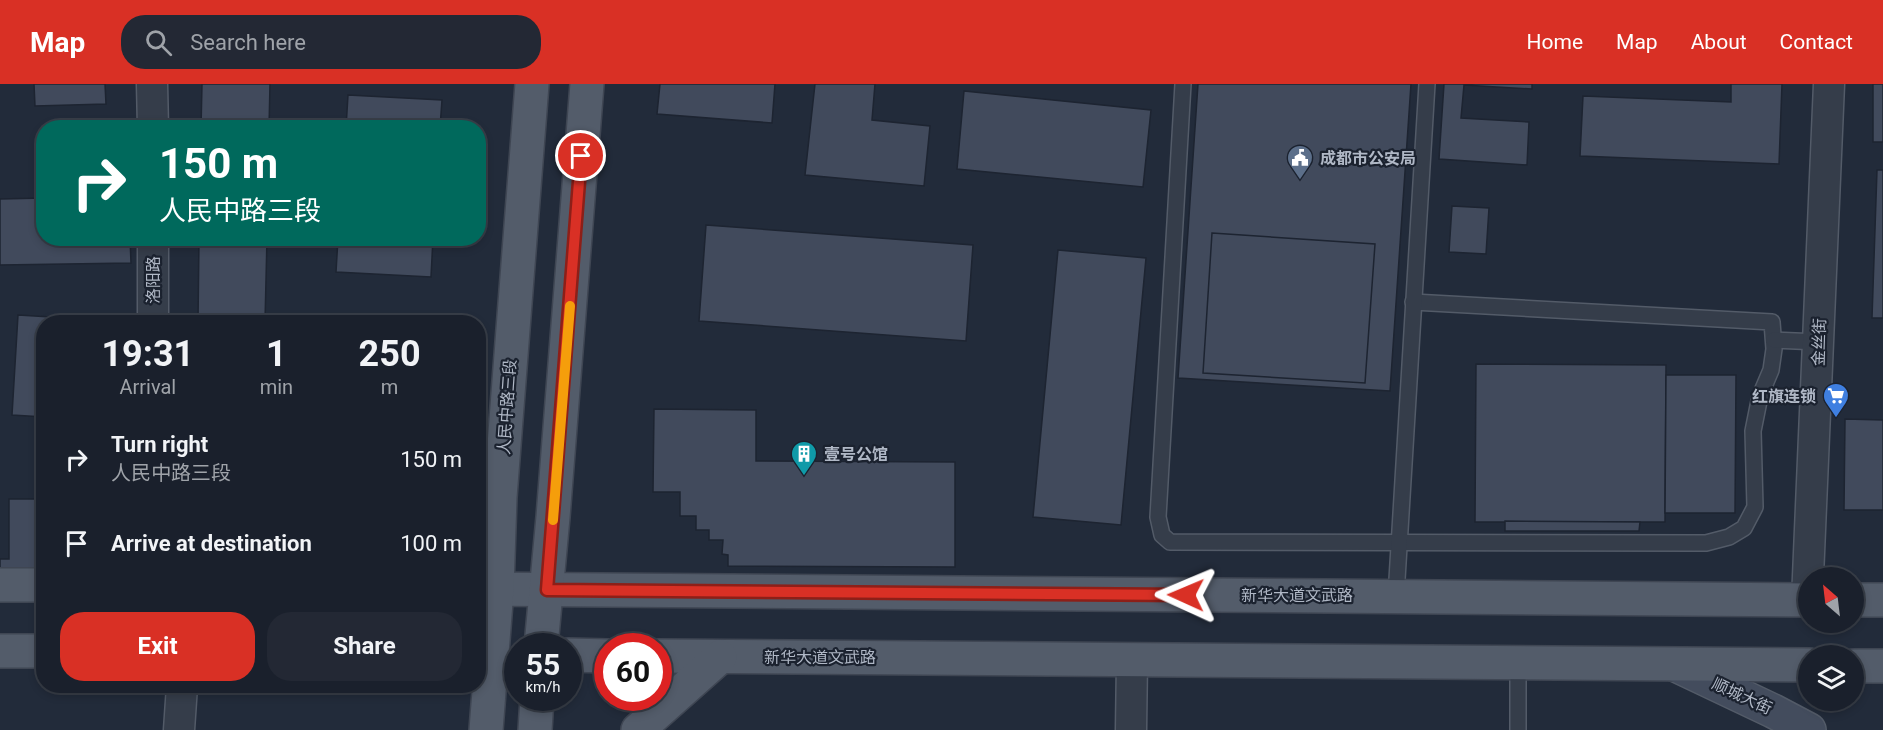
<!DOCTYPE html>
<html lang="en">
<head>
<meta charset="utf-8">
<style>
  :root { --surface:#1a202c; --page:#232834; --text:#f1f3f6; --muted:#9fa3a9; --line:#383e48; --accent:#d93025 }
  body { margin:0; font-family:Roboto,"Noto Sans SC",sans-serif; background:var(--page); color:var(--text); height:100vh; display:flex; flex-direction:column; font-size:22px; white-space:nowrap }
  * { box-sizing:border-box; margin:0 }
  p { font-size:20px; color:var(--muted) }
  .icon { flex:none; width:33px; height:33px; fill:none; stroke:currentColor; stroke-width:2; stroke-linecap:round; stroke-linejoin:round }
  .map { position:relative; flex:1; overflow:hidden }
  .drawer { position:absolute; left:36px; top:231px; width:450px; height:378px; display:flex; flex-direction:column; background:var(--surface); border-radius:24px; box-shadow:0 3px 9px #0003,0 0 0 2px var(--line) }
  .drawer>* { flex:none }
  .top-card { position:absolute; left:36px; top:36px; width:450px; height:126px; border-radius:24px; box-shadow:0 3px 9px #0003,0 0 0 2px var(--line); background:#00695c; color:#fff; overflow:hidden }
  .needle { width:39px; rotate:332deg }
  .fabs { position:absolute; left:1798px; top:483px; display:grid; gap:12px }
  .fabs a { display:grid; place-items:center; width:66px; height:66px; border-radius:50%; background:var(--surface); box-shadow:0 3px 9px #0003,0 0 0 2px var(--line); font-size:30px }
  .speed { position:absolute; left:504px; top:549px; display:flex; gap:12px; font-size:30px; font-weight:700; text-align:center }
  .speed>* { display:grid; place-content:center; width:78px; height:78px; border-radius:50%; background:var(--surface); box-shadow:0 3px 9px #0003,0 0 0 2px var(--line); line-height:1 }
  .speed small { font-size:15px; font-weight:400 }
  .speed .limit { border:9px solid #d22; background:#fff; color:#111 }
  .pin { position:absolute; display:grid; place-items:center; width:51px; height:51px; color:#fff; margin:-26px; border:3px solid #fff; border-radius:50%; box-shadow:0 2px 6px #0007 }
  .me { position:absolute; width:66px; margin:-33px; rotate:271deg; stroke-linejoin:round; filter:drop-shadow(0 0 4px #0008) }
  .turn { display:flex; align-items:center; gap:21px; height:126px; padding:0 24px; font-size:27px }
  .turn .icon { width:78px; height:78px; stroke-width:2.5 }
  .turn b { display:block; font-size:42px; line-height:51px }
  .eta { display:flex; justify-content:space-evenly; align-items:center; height:102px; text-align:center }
  .eta b { font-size:36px; font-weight:700; line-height:42px }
  .cta { display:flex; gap:12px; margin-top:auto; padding:12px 24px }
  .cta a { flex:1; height:69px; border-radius:24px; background:var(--accent); color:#fff; font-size:24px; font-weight:700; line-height:69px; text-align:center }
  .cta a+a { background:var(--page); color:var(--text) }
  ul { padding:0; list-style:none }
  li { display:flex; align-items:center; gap:18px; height:84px; padding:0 24px }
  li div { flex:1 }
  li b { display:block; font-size:22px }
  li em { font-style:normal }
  header { display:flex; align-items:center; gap:36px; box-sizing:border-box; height:84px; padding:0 30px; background:var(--accent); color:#fff }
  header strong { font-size:28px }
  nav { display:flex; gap:33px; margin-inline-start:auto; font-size:21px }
  .search { width:420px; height:54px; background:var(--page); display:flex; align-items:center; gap:15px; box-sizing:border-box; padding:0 21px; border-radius:24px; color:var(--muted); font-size:22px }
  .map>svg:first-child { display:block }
</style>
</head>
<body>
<header>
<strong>Map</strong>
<div class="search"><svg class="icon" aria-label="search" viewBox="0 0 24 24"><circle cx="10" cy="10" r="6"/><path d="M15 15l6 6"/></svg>Search here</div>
<nav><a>Home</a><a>Map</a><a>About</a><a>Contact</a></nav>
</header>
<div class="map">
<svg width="1883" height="646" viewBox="0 0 1883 646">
  <rect width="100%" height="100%" fill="#222b3a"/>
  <g fill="#414a5c" stroke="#1d2431" stroke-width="1.5">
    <path d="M34,0H105L106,20L35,22Z"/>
    <path d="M202,0H270L269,44H201Z"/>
    <path d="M660,0H775L772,39L657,30Z"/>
    <path d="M815,0H875L872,36L930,42L924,102L805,91Z"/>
    <path d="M1198,0H1411L1390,307L1178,294Z"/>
    <path d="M1444,0H1532V5L1464,1L1461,34L1529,38L1527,81L1439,75Z"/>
    <path d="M1731,0H1782L1779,80L1580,72L1583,12L1731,18Z"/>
    <rect x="1873" y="0" width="10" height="58"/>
    <path d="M964,7L1151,26L1143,103L957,85Z"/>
    <path d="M348,11L442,16L440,44H346Z"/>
    <path d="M1877,86H1883V234H1872Z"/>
    <path d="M44,114V154H130L131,179L0,181V115Z"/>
    <path d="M1452,122L1489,124L1486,170L1449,168Z"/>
    <path d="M706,141L973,161L966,257L699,237Z"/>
    <path d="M1212,149L1375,160L1365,299L1203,289Z"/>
    <path d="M199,154H267L265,238H198Z"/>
    <path d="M338,154H433L431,193L336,188Z"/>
    <path d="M1058,166L1146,174L1121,441L1033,433Z"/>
    <path d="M18,231L117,237L44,238V333L12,331Z"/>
    <path d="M1476,280L1666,281L1665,438H1475Z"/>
    <path d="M1666,291H1736L1735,429H1665Z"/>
    <path d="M654,325L756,326V377L955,378V483L728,482V471L722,470L723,456H709V446H696V432H680V408H653Z"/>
    <path d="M1845,335L1883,336V426H1844Z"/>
    <path d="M9,415H44V488H0V475H9Z"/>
    <path d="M1505,437L1640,438L1639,447H1505Z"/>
  </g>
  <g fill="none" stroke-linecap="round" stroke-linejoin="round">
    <defs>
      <g id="lane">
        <path d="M1183,0L1158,433L1162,451L1170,458L1706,459L1729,453L1744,444L1755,423L1753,347L1760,312L1771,286L1774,265L1772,238L1413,218"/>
        <path d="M1774,256L1819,258"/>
        <path d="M1396,512L1427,0"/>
        <path d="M1518,646V579"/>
      </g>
      <g id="street">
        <path d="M152,0L153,44"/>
        <path d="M153,154V238"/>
        <path d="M1807,516L1829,0"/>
        <path d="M179,646L182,602"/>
        <path d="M1131,646L1132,576"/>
      </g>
      <path id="secondary" d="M1674,580L1773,627L1809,646"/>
      <g id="primary">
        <path d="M0,501H44"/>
        <path d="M478,505L1809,516"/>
        <path d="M1854,516H1883"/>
        <path d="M541,562L553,433L587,0"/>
        <path d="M0,567H44"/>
        <path d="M568,571L608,572"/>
        <path d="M658,572L1809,581"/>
        <path d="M1854,582H1883"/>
        <path d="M486,646L497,505L500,413L532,0"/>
        <path d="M535,646L537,614"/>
        <path d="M638,646L720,573"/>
      </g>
    </defs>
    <use href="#lane" stroke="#535b68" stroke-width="18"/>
    <use href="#street" stroke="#535b68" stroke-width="33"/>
    <use href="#secondary" stroke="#535b68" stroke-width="36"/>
    <use href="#primary" stroke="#3f4653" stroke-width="36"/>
    <use href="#lane" stroke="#353d4a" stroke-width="15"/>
    <use href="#street" stroke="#353d4a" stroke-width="30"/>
    <use href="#secondary" stroke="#434c5d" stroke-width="33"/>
    <use href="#primary" stroke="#535c6a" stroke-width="33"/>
  </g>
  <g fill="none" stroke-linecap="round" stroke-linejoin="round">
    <defs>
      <path id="route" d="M581,72L547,506L1186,511"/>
    </defs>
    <use href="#route" stroke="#8d1f18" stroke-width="15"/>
    <use href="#route" stroke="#d93025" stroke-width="10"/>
    <path stroke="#f59e0b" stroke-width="10" d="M553,436L570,222"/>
  </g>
  <defs>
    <symbol id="civic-pin" viewBox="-11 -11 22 30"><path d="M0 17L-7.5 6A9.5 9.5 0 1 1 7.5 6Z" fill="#5c6f8a" stroke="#1b222f"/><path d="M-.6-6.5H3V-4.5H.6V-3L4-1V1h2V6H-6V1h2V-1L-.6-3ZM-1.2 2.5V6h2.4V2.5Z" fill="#fff"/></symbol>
    <symbol id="supermarket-pin" viewBox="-11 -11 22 30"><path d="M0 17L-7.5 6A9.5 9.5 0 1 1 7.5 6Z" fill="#3f7fe0" stroke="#1b222f"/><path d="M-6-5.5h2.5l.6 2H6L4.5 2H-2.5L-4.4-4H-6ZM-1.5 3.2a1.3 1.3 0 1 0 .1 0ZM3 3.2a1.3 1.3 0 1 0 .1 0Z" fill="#fff"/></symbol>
    <symbol id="building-pin" viewBox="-11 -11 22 30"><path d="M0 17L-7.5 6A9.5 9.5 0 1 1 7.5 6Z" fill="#0f9aa8" stroke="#1b222f"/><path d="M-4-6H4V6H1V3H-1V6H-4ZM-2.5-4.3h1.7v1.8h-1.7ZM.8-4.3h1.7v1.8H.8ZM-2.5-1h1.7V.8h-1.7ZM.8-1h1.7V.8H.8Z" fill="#fff"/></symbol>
  </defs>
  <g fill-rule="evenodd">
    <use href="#civic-pin" x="1285" y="59" width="30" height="40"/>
    <use href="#supermarket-pin" x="1821" y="297" width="30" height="40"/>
    <use href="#building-pin" x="789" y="355" width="30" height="40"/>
  </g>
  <g text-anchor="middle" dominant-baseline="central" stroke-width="4.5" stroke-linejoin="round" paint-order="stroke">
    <g font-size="16" font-weight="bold" fill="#b0b8c6" stroke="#1b222f" text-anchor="start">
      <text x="1320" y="74">成都市公安局</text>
      <text x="1816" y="312" text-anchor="end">红旗连锁</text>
      <text x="824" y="370">壹号公馆</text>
    </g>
    <g font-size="16" fill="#b0b8c6" stroke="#1b222f">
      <text transform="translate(153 196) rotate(-90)">洛阳路</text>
      <text transform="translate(1819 258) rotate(-88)">金丝街</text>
      <text transform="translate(507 323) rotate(-86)">人民中路三段</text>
      <text x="1297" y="511">新华大道文武路</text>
      <text x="820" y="573">新华大道文武路</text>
      <text transform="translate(1742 612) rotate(25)">顺城大街</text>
    </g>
  </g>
</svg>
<div class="fabs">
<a><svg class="needle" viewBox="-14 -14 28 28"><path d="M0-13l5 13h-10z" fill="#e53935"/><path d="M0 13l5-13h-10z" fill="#9fa3a9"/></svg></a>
<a><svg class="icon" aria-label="layers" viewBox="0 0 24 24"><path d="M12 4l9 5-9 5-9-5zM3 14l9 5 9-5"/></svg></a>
</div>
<div class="speed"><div>55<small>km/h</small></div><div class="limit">60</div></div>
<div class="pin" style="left:581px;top:72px;background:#d93025"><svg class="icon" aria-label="arrive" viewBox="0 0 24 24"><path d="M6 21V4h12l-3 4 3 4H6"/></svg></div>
<svg class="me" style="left:1186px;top:511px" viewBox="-20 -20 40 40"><path d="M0-17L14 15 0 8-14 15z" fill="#d93025" stroke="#fff" stroke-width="4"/></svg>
<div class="top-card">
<div class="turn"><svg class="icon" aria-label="right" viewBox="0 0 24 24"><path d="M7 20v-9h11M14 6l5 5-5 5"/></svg><div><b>150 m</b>人民中路三段</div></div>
</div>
<section class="drawer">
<div class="eta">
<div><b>19:31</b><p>Arrival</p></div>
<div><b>1</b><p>min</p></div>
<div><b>250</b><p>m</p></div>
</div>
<ul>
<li><svg class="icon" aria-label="right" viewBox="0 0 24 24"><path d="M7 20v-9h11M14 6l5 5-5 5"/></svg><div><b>Turn right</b><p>人民中路三段</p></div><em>150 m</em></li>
<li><svg class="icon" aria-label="arrive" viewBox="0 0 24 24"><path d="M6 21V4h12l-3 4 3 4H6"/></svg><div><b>Arrive at destination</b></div><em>100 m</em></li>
</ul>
<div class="cta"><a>Exit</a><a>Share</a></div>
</section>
</div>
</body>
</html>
